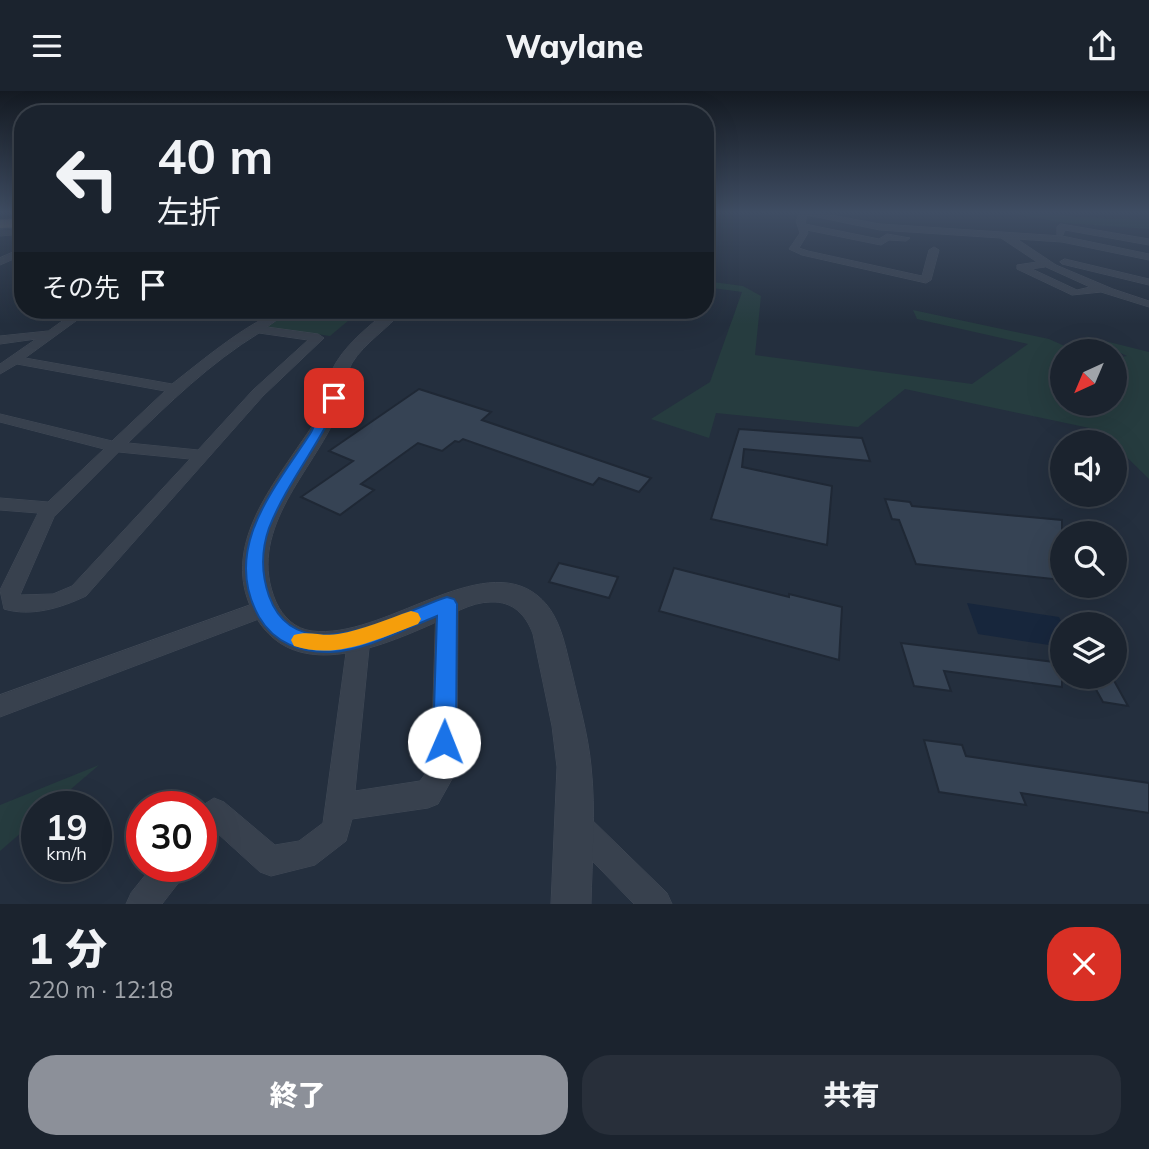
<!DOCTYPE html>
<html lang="ja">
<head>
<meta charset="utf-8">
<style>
  :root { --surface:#1b232e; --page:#282f3a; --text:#f1f3f6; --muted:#a0a4aa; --line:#39404a; --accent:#8c9099 }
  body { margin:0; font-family:Mulish,"Noto Sans JP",sans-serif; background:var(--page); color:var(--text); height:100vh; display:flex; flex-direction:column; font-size:26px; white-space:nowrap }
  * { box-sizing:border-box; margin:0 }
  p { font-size:23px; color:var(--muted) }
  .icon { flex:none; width:38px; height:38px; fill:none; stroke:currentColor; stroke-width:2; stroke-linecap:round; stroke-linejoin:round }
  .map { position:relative; height:813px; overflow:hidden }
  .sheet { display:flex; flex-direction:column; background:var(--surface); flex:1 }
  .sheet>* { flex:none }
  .hud { position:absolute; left:14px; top:14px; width:700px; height:214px; border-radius:28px; box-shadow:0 7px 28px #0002,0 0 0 2px var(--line); background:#1b232e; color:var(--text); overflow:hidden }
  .needle { width:46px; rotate:224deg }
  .tools { position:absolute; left:1050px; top:248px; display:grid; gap:14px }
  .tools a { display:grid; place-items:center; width:77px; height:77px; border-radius:50%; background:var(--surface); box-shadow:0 7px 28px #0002,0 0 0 2px var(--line); font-size:35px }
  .speed { position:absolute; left:21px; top:700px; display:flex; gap:14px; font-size:35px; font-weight:700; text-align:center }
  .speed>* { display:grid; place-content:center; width:91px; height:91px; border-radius:50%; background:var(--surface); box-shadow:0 7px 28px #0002,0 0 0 2px var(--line); line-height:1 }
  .speed small { font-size:18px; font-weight:400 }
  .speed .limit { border:10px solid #d22; background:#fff; color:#111 }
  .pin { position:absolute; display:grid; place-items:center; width:60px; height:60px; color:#fff; margin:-30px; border-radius:14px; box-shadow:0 4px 10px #0006 }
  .me { position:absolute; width:77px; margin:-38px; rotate:1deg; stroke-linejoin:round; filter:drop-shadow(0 0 5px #0008) }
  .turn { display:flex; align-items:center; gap:24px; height:147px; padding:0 28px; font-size:32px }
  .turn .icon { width:91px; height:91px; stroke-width:2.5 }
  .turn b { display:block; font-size:49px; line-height:60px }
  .then { display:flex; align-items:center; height:66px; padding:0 28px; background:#0003; gap:14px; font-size:26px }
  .round { display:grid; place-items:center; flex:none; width:74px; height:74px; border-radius:28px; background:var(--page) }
  .overview { display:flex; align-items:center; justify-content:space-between; height:119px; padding:0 28px }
  h1 { font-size:42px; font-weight:800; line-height:52px }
  .action { display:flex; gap:14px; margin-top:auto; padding:14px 28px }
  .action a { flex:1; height:80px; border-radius:28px; background:var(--accent); color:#fff; font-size:28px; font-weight:800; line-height:80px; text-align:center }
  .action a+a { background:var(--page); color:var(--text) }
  header { display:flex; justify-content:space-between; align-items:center; height:91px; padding:0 28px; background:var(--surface); font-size:32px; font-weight:800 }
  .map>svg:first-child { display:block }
</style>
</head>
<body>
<header><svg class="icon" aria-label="menu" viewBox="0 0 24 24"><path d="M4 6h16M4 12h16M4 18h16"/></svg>Waylane<svg class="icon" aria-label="share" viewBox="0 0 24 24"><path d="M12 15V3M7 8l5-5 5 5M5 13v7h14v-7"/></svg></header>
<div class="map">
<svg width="1149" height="813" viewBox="0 0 1149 813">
  <rect width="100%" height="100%" fill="#242f3e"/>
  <g fill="#263c3f">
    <path d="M998,120H1032L1077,126L1149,129V138L1065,132Z"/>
    <path d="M705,190L743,195L761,205L755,264L972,293L1028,253L917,228L913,219L1049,248L1078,261H1062V313H1115V267L1127,265L1085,245L1149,261V388L1099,339L905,298L858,336L716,322L709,347L651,328L710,291L742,201L705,196Z"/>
    <path d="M289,221L349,229L330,245L267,236Z"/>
    <path d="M99,674L50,716H37V728L0,760V714Z"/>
  </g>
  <path fill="#17263c" d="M967,512L1059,526L1063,534L1062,556L978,543Z"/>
  <g fill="#364354" stroke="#1f2835" stroke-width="2">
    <path d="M419,298L491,321L482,329L651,387L639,401L599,387L593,394L463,348L459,351L455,350L442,360L418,352L361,393L374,399L340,424L301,406L353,370L329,360Z"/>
    <path d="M739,338L862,347L870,370L744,358L742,376L832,395L827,454L711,428Z"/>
    <path d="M885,408L910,411L912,415L1062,429V489L916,473L899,429L892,428Z"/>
    <path d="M559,472L618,486L609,507L549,491Z"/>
    <path d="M674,477L789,506V503L842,516L839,569L659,520Z"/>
    <path d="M901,552L1062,572V596L944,580L951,600L914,595Z"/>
    <path d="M1089,586H1112L1128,615L1103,611Z"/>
    <path d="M924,649L962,654L966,665L1149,692V722L1021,702L1026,714L939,701Z"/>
  </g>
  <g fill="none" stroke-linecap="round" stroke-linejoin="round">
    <defs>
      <g id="minor">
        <path d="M796,120H809L880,133L1062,145L1149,163V169L1062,151L1017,148L1056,174L1113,198L1149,210V216L1101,201L1072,204L1017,178V174L1037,171L1001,147L880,139L807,124L805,133L879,148L887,143L910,147L906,150L889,149L881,154L807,139L808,142L799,157L808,160L922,185L929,159L934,156L939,159L931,189L926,192L802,164L789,158L800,142L796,130L800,122ZM1046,176L1090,196L1077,199L1032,178Z"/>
        <path d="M1061,133L1149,148V154L1065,139L1063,144H1057V136Z"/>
        <path d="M23,157V164L0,174V167Z"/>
        <path d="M1065,168L1149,188V194L1062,173L1060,171Z"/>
        <path d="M78,219H91L25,267L172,293C197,274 262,218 291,219L267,236L318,243L324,247L263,305L86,505C61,517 31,526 4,518L0,499L38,422L0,419V407L48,411L104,358L0,331V323L112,350L165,300L17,273L0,283V273L36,248L0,253V245L48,240ZM259,242L308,249L253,299L198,359L128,352C169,312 210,272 259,242ZM119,361L190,368L72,495L53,503L20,504L54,426Z"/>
        <path d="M447,505L454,507L458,513L457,679L438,713L428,717L352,728L346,750L315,774L271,785L260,781L216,741L211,747L201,751L200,716L214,707L224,711L275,754L299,750L323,732L348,547L351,541L359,538L367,541L370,547L355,700L420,690L431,675L436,513L440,507Z"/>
        <path d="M264,509L272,511L275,517L272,523L0,626V604Z"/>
        <path d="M577,720L587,724L667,802L672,813H634L567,744L563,734L567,724Z"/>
        <path d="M153,775H187L183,786L162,813H126L131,802Z"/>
      </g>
      <g id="tertiary">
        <path d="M23,137V143L0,145V139Z"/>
        <path d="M388,219H403C388,238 365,251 352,272C342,290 344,310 335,328C308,385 246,442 276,511C283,526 295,538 312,540C383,549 481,458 538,505C561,524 565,556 572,582C579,613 588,643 591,675C596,721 592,767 591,813H551L557,676L552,635L533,543C526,524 513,510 491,511C470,511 451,524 432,533C371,560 283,595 249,512C226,454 269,399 300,353C309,340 319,327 323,311C326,301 326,290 331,281C343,255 367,237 388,219Z"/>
      </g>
      <path id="trunk" d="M23,128V136L0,137V129Z"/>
    </defs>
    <use href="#minor" stroke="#414a57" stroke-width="1"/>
    <use href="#tertiary" stroke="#414a57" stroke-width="1"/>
    <use href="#trunk" stroke="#434c59" stroke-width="2"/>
    <use href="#minor" fill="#38414e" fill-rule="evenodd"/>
    <use href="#tertiary" fill="#38414e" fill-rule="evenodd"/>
    <use href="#trunk" fill="#656462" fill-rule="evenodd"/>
  </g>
  <linearGradient id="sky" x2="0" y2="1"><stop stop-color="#141a22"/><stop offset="0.52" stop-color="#3f4d63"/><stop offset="1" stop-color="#3f4d63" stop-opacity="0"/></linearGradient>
  <rect width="1149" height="233" fill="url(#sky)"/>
  <path fill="#1a73e8" stroke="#114b97" stroke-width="2" d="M334,303L340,307C321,352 287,391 269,437C261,460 261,482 269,505C296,580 390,527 441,508L447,506L454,508L457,513L456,651L453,659L444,662L436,659L433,651L437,525C404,538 367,559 331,561C301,562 274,552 259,526C221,458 274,398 310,343C317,332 321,307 334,303Z"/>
  <path fill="#f59e0b" d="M411,520L418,522L421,528L418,533C378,548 337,569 294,555L291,549L294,544C308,539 323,546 338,543C363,539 387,528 411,520Z"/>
</svg>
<div class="tools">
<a><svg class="needle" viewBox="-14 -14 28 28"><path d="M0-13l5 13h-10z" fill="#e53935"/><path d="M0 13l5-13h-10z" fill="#a0a4aa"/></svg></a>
<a><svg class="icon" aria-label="sound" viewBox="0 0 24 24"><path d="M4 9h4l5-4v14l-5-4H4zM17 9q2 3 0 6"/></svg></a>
<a><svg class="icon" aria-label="search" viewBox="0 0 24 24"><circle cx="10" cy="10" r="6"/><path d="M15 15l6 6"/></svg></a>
<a><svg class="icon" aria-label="layers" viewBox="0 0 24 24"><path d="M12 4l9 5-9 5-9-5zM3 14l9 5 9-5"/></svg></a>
</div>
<div class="speed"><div>19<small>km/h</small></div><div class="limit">30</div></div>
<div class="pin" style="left:334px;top:307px;background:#d93025"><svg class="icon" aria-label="arrive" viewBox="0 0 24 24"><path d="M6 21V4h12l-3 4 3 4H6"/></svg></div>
<svg class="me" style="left:444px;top:651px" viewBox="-20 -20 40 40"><circle r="19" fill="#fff"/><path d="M0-13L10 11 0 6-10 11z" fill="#1a73e8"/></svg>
<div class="hud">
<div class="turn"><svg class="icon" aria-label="left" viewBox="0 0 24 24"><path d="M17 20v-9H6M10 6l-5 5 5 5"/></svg><div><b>40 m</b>左折</div></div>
<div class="then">その先<svg class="icon" aria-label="arrive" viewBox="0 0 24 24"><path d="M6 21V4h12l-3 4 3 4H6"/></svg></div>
</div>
</div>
<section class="sheet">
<div class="overview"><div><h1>1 分</h1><p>220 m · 12:18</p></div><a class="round" style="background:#d93025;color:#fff"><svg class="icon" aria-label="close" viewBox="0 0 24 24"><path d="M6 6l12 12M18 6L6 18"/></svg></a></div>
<div class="action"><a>終了</a><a>共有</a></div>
</section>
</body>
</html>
